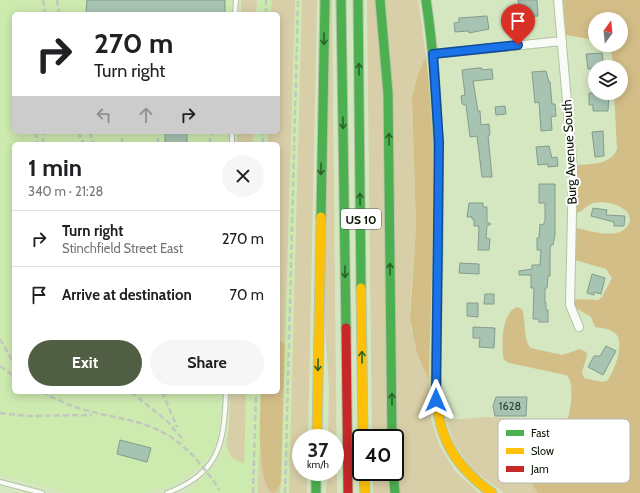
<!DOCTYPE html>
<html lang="en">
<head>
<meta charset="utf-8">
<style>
  :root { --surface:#fff; --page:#f6f6f6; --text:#202124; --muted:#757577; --line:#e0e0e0; --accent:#505e44 }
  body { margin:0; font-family:Cabin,sans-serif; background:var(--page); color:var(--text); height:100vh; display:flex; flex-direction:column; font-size:15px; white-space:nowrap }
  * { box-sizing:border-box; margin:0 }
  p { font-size:13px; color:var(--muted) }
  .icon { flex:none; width:22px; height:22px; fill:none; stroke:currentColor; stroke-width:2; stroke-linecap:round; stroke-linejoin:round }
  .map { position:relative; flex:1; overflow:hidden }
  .details { position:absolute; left:12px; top:142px; width:268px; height:252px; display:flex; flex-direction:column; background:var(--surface); border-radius:6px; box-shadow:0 2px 10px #0003 }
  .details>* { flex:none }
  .top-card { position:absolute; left:12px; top:12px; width:268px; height:122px; border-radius:6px; box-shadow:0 2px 10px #0003; background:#fff; color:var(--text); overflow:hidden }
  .needle { width:26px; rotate:15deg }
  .tools { position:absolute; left:588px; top:12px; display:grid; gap:8px }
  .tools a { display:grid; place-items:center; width:40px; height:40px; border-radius:50%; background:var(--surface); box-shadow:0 2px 10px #0003; font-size:20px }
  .speed { position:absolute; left:292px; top:429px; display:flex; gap:8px; font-size:20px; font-weight:700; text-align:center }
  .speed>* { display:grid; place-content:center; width:52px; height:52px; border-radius:50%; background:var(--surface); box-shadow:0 2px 10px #0003; line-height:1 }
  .speed small { font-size:10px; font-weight:400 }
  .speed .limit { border:2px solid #111; border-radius:6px; background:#fff; color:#111 }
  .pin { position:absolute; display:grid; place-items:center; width:34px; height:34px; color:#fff; margin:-41px -17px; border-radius:50% 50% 50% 0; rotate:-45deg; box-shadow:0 0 4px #0007 }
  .pin .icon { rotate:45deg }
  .me { position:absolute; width:44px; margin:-22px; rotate:0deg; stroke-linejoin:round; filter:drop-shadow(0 0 3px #0008) }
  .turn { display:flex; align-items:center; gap:14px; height:84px; padding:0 16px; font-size:18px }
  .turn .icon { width:52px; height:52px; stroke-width:2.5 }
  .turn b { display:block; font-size:28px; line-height:34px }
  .lanes { display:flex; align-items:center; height:38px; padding:0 16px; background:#0003; justify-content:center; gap:20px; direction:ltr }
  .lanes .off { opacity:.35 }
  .round { display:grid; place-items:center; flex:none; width:42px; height:42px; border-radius:21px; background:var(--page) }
  .summary { display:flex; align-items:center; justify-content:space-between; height:68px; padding:0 16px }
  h1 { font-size:24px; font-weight:700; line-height:30px }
  .button { display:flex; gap:8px; margin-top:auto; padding:8px 16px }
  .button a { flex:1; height:46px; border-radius:24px; background:var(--accent); color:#fff; font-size:16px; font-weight:700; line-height:46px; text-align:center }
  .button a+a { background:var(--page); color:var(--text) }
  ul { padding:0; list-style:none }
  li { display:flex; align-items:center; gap:12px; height:56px; padding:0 16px; border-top:1px solid var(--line) }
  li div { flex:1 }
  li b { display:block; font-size:15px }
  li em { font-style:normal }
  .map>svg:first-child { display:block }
</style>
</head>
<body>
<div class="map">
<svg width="640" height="493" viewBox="0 0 640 493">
  <rect width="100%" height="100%" fill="#d4e7c1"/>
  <path fill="#cdeaaf" d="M0,0H232L231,14H14V132H228L227,144H14V392H221L220,421L217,438L213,451L205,462L211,470L219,459L227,439L230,392H278V144H237V132H278V14H241V0H302L289,493H185L205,476L199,468L176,484L147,493H68L0,475Z"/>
  <g fill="#d8cea7">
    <path d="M241,0H257L256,14H241Z"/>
    <path d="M272,0H295L285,344L278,339V144H268V132H278V14H271Z"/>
    <path d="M302,0H317L308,438H301V472H307V493H289Z"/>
    <path d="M328,0H332L337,493H326L327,472H335V438H328L329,390L324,305Z"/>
    <path d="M367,0H377L382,60L387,438H372Z"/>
    <path d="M384,0H418L426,56L418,74L412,98L416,227L410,308L411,329L429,381L431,418L439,445L456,472L479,493H399Z"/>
    <rect x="237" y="132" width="16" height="12"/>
    <path d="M230,392H246L244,464L231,457L226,444L229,428Z"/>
    <path d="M489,417L529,419L516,424L513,432L640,493H504L477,473L468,464L454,443L446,420Z"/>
    <path d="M259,451L267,484L279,488L281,483L280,493H258Z"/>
    <path d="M373,472H388L389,493H373Z"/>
  </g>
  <g fill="#d4be88">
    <path d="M563,0H640V493H538C528,480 509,440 516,424C530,410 552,432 567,421C571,412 575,380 566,375L509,363L504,360C501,346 501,313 517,307L522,309C526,320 523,341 531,348L562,355L580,349L586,352L587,356L582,372L584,378L602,382L607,381C614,372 625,344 616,334C611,329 602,328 595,327L591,317L576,308L574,299L598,300L602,297L612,278L606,269L575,260L576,228C592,231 623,242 630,221C631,206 606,200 593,203C587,205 583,211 577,213V165C591,164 611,165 617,149L614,93H621V67H614L611,52L605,45H621V19H595V40L566,35Z"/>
    <path d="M426,56C439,164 431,273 429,381L417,353L410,319L416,227L412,98L418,74Z"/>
    <path d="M278,339L285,344L281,483L277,491L273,493C256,484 260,410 261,392H278Z"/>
  </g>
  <g fill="#a7c4b2" stroke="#849c8b">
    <path d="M87,0H225V14H86Z"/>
    <path d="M518,0H537L538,16L521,17Z"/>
    <path d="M487,16L489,29L469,33V31L455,32L454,23L459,22V18Z"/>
    <path d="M602,53L604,67L588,69L586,54Z"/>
    <path d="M478,68H482V70L492,69L493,79L473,81L478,111H480L481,125L489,124L490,135H488L492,177H482L477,136L470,137L466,105L462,104L461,96L465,95L462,70Z"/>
    <path d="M546,71L549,82H550L552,104H555L556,116L551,117L552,130L541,131L539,102L535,103L532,72Z"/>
    <path d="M589,93H609L608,111H593V105H589Z"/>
    <path d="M505,106L506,114L496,115L495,107Z"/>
    <path d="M603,131L604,156L595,157L592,132Z"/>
    <rect x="165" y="132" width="22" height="12"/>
    <path d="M549,146L552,158L557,157L558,166L548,167V164L538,165L536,147Z"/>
    <path d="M539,184H555V235L553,245H551L550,250V276H548L547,288H545V303H546V310H548V322H539V319H533L534,288H531V275H519V271L532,269V265H540L541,250H537V238H539L540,224L543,225L545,221V203H539Z"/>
    <path d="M469,203H483V207H487V222L491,224L487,226L486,238L490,239L489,250H478L479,226H474V219H472V217H467Z"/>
    <path d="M593,208L607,210L606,215L625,216L624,226H614V222L591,216Z"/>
    <path d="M460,263L479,264V274L459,273Z"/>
    <path d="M592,274L605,278L601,294L594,292V295L587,293Z"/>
    <path d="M485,294H494V304H484Z"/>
    <path d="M467,303H478V317L467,316Z"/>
    <path d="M473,327L495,328L494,348L479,347L480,338H473Z"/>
    <path d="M606,346L616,351L603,375L588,367L594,356H600Z"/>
    <path d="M496,397H527L526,416H495L493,406Z"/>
    <path d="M120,440L151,448L147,462L117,454Z"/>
  </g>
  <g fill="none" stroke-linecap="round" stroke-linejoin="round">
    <defs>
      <g id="lane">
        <path d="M235,14L236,0"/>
        <path d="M232,144V132"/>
        <path d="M0,482L42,493"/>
        <path d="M167,493C220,473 224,444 226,392"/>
      </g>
      <g id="street">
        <path d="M558,0L573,169L570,305L579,327"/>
        <path d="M433,54L562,41"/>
      </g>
      <g id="fast">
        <path d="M341,0L346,328"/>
        <path d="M358,0L361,288"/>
        <path d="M380,0L388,93L392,438"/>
        <path d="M426,0C445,126 437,251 436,378"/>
        <path d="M321,217L325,0"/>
        <path d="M316,472V493"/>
        <path d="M393,472L395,493"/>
      </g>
      <g id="slow">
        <path d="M361,288L363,438"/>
        <path d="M436,378C435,430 449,462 492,493"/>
        <path d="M317,438L321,217"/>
        <path d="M364,472L365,493"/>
      </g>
      <path id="jam" d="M346,328L348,493"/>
    </defs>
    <use href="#lane" stroke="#b4c3a4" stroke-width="6"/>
    <use href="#street" stroke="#b4c3a4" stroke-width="10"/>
    <use href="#fast" stroke="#b4c3a4" stroke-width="11"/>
    <use href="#slow" stroke="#b4c3a4" stroke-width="11"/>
    <use href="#jam" stroke="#b4c3a4" stroke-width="11"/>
    <use href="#lane" stroke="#f9fbf6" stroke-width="4"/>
    <use href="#street" stroke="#f9fbf6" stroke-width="8"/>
    <use href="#fast" stroke="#4caf50" stroke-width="9"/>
    <use href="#slow" stroke="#ffc107" stroke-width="9"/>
    <use href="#jam" stroke="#c62828" stroke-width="9"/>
    <g stroke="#c2c8be" stroke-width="2.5" stroke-dasharray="6 3" stroke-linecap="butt">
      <path d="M43,0L45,14"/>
      <path d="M57,0L59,14"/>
      <path d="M266,14V0"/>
      <path d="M36,132L37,144"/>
      <path d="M78,132L84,144"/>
      <path d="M90,132L93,144"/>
      <path d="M43,144V132"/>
      <path d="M122,144V136"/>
      <path d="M158,144V137"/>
      <path d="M209,144L212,132"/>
      <path d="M263,144V132"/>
      <path d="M0,339L14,364"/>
      <path d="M0,366L14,376"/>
      <path d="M42,392C56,399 70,406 85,410C133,423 161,420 197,460C205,470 213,479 219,490"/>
      <path d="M131,392L167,421L184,441"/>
      <path d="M162,392L177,427"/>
      <path d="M0,413L28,416L92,415"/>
      <path d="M253,493L256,392"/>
      <path d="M285,493L298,0"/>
    </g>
  </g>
  <defs><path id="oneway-shaft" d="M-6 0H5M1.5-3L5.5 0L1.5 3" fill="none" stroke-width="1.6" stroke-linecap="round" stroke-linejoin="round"/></defs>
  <g stroke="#2a6228">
    <use href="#oneway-shaft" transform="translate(324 39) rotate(91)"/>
    <use href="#oneway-shaft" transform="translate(359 69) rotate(-91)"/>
    <use href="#oneway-shaft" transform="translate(343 123) rotate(89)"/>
    <use href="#oneway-shaft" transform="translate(389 139) rotate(-91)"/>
    <use href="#oneway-shaft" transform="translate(321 169) rotate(91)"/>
    <use href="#oneway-shaft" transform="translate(360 199) rotate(-91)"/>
    <use href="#oneway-shaft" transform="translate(390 269) rotate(-91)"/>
    <use href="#oneway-shaft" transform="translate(345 272) rotate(89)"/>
    <use href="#oneway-shaft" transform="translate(362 357) rotate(-91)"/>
    <use href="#oneway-shaft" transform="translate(318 365) rotate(91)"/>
    <use href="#oneway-shaft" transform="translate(392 399) rotate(-90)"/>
  </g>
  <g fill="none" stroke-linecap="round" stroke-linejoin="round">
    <defs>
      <path id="route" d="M436,400L439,142L433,54L518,45"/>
    </defs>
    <use href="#route" stroke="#114b97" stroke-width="10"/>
    <use href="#route" stroke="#1a73e8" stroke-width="7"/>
  </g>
  <g text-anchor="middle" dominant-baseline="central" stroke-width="4" stroke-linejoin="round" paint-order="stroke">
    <g font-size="11" fill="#30412c">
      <text x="510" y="406">1628</text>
    </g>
    <rect fill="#fff" stroke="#535b4c" stroke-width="1" x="341" y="209" width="40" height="20" rx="3"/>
    <g font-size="12" font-weight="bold" fill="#091500">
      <text x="361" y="219">US 10</text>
    </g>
    <g font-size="13" fill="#091500" stroke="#fff">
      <text transform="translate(569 152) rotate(-93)">Burg Avenue South</text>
    </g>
  </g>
  <rect x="498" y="419" width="132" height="64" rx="6" fill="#fff" stroke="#b5b9b2" stroke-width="1"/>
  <rect x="506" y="430" width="18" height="6" fill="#4caf50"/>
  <rect x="506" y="448" width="18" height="6" fill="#ffc107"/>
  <rect x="506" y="466" width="18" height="6" fill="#c62828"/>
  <g font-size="11" fill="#091500">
    <text x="531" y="437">Fast</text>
    <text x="531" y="455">Slow</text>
    <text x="531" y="473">Jam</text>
  </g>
</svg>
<div class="tools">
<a><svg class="needle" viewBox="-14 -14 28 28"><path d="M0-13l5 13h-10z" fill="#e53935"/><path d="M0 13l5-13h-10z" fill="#757577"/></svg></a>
<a><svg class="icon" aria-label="layers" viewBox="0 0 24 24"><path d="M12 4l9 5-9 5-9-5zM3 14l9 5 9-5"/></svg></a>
</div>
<div class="speed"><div>37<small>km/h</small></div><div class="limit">40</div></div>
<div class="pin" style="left:518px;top:45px;background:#d93025"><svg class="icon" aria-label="arrive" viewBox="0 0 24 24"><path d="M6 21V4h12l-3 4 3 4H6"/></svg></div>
<svg class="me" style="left:436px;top:400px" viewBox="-20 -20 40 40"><path d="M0-17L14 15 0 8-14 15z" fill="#1a73e8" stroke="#fff" stroke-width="4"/></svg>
<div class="top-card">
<div class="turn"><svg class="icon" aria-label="right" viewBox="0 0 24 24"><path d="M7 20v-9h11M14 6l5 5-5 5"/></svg><div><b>270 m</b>Turn right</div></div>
<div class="lanes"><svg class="icon off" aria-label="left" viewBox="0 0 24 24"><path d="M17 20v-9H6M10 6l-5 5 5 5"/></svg><svg class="icon off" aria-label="ahead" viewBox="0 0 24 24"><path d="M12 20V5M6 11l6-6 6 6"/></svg><svg class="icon" aria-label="right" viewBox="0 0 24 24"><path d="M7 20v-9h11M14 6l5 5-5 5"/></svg></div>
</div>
<section class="details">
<div class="summary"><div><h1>1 min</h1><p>340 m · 21:28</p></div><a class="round"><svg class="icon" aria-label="close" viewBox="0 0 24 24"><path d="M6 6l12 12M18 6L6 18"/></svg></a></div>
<ul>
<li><svg class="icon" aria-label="right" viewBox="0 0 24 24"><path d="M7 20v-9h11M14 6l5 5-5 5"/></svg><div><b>Turn right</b><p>Stinchfield Street East</p></div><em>270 m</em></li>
<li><svg class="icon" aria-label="arrive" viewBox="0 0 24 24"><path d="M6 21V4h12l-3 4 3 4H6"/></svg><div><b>Arrive at destination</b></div><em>70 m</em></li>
</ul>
<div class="button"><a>Exit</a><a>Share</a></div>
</section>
</div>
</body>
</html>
